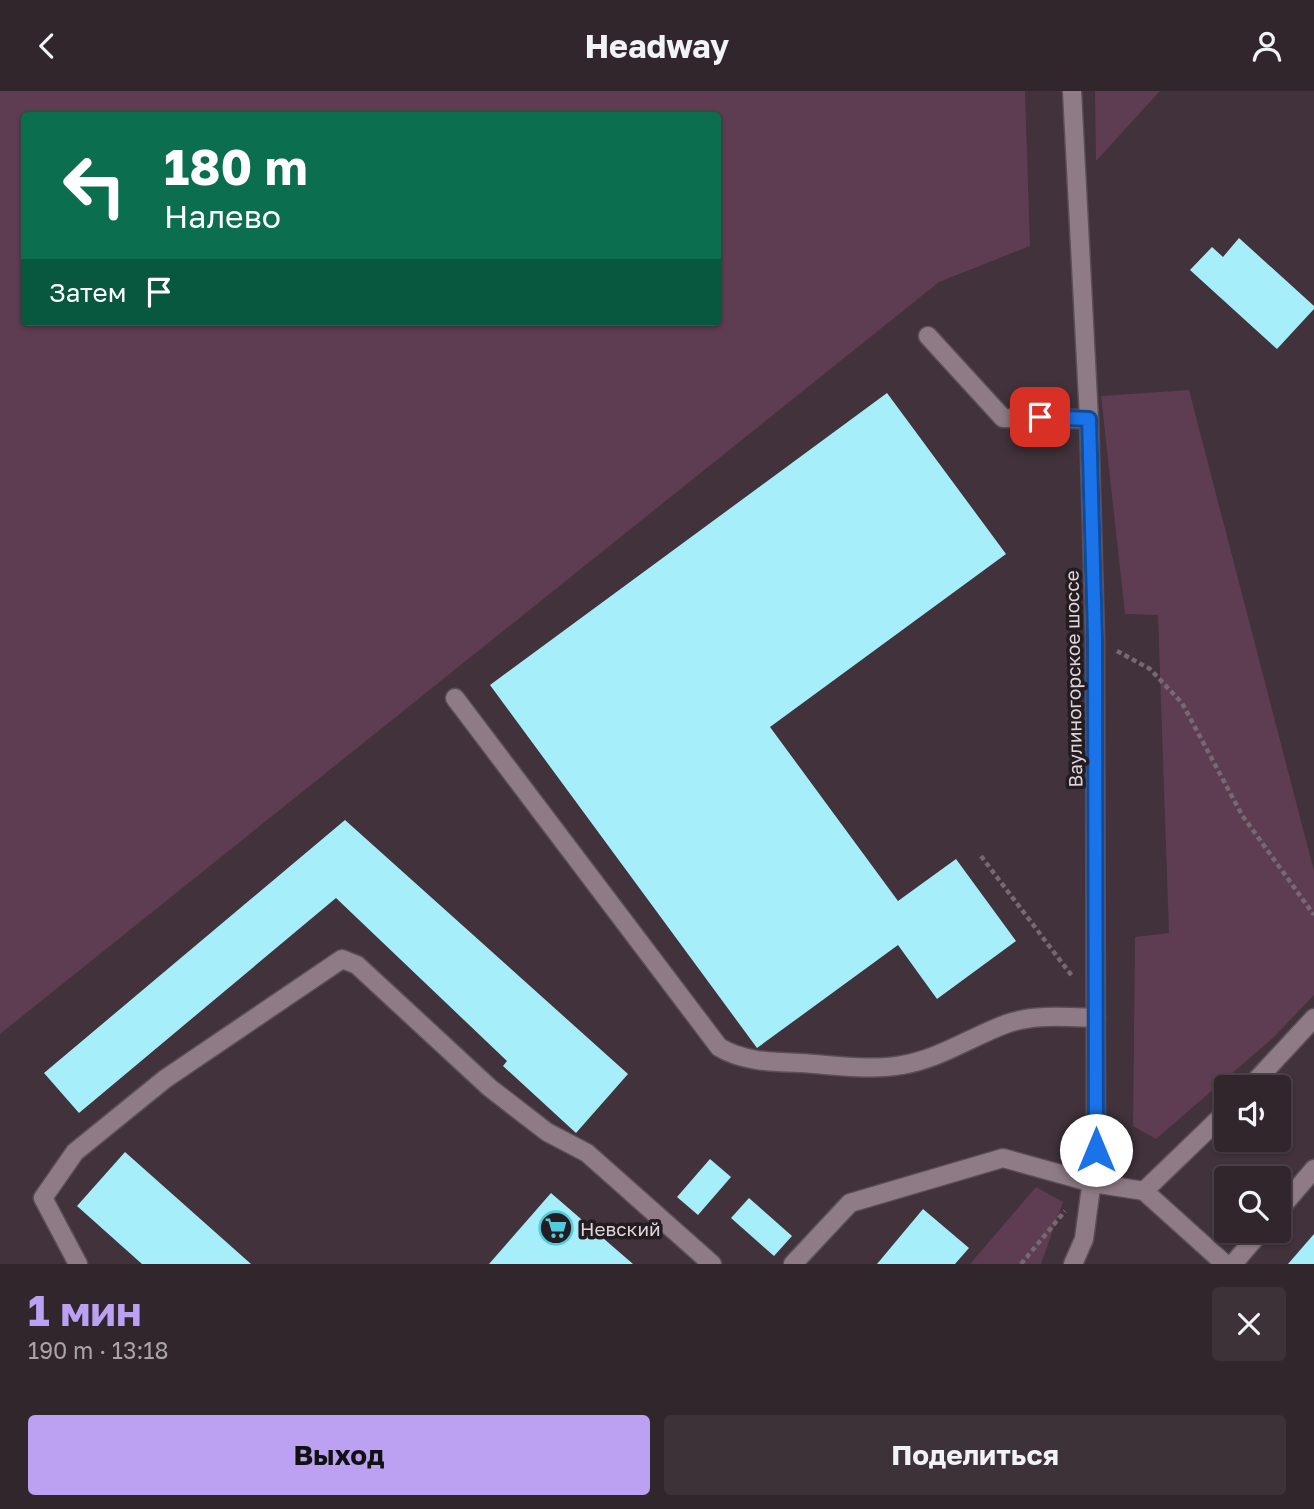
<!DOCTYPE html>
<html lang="ru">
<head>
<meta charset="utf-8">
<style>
  :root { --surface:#31262c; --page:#3d3238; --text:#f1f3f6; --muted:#a8a5a9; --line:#4c4348; --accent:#bca0f2 }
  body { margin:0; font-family:"Golos Text",sans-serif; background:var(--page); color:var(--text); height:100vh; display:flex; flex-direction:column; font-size:26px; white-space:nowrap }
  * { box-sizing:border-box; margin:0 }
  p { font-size:23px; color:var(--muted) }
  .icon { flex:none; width:38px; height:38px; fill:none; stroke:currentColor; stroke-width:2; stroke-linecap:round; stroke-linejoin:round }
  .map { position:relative; height:1173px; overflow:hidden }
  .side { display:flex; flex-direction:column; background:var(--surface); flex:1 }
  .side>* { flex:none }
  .guide { position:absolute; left:21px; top:21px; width:700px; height:214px; border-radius:7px; box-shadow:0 2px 5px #0004,0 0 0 2px var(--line); background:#0b6e4f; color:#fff; overflow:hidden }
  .controls { position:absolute; left:1214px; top:984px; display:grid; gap:14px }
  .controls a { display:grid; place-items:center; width:77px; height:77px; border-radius:7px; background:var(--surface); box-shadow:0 2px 5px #0004,0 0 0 2px var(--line); font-size:35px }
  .pin { position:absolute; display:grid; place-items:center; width:60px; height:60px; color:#fff; margin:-30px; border-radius:14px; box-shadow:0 4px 10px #0006 }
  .me { position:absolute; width:77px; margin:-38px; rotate:0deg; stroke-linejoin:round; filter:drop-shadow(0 0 5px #0008) }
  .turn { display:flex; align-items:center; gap:24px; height:147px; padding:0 28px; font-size:32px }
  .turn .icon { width:91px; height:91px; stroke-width:2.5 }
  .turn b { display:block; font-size:49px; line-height:60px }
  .then { display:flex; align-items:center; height:66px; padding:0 28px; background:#0003; gap:14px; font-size:26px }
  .round { display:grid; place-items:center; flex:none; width:74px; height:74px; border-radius:7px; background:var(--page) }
  .head { display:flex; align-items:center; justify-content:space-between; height:119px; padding:0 28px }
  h1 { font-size:42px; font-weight:700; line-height:52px; color:var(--accent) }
  .action { display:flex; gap:14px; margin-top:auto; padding:14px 28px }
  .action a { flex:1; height:80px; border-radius:7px; background:var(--accent); color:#111; font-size:28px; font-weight:700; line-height:80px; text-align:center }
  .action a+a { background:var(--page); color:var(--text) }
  header { display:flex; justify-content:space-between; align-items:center; height:91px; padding:0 28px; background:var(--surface); font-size:32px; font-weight:700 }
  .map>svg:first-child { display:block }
</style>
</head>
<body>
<header><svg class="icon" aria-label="back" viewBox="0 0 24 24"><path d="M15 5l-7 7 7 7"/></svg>Headway<svg class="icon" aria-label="person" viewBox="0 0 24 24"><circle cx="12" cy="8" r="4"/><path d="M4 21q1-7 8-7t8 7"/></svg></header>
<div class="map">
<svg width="1314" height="1173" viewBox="0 0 1314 1173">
  <rect width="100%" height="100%" fill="#41323b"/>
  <g fill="#5e3c52" fill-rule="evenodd">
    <path d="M0,0H1025L1030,155L939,191L0,943ZM718,24V231H24V24Z"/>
    <path d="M1095,0H1160L1096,70Z"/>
    <path d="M1189,299L1314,780V904L1274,946L1156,1048L1133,1035L1135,846L1169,842L1158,524L1125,523L1101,305Z"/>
    <path d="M1036,1096L1063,1111L1041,1173H970Z"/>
  </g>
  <g fill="#a7eefb">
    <path d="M1239,147L1314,215V218L1277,258L1190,179L1212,156L1223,166Z"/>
    <path d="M887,302L1006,463L770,636L898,810L956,768L1016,850L937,908L898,854L757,957L490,594Z"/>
    <path d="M345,729L628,983L576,1042L503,975L507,970L336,807L79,1022L44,982Z"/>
    <path d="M125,1061L251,1173H142L77,1115Z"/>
    <path d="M710,1068L731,1086L698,1124L677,1106Z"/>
    <path d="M551,1102L633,1173H489Z"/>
    <path d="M749,1107L792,1145L774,1165L731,1127Z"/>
    <path d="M923,1118L969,1157L955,1173H877Z"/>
    <path d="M1314,1143V1173H1288Z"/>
  </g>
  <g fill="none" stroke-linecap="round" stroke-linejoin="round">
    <defs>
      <g id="minor">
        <path d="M1072,0L1089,328L1095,547L1096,1059L1084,1148L1073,1173"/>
        <path d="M928,245L1003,327L1089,328"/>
        <path d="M455,607L719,956C743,971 774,971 801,972C834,974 870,980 902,974C939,968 971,946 1006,933C1033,923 1067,926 1096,927"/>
        <path d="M1250,996L1314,927"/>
        <path d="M1144,1100L1227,1020"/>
        <path d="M1279,1119L1314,1078"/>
        <path d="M78,1173L43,1107L75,1061L165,988L342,868L357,874L490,997L547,1041L587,1062L712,1173"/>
        <path d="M793,1173L850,1112L1003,1067L1093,1092L1144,1100L1225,1173"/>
        <path d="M1233,1173L1262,1139"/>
      </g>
    </defs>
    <use href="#minor" stroke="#5b4e56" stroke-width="21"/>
    <g stroke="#766971" stroke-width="4.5" stroke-dasharray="5 3.5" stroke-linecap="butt">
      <path d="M1117,560L1150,578L1182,612L1242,724L1314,824"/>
      <path d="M981,765L1072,885"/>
      <path d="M1021,1173L1065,1120"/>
    </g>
    <use href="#minor" stroke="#8e7b86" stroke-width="18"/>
  </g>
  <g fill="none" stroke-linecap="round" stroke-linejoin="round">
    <defs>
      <path id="route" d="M1040,326L1089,328L1095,547L1096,1059"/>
    </defs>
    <use href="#route" stroke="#114b97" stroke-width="18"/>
    <use href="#route" stroke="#1a73e8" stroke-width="12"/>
  </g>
  <defs>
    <symbol id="supermarket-ring" viewBox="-11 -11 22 22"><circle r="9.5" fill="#231c20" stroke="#54cade" stroke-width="1.5"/><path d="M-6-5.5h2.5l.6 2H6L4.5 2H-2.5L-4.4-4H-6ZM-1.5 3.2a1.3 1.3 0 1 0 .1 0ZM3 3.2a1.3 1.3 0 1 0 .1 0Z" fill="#54cade"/></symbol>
  </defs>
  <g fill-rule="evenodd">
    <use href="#supermarket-ring" x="537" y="1118" width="38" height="38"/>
  </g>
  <g text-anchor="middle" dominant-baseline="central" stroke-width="7" stroke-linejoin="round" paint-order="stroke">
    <g font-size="19" fill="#dfd5db" stroke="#231c20">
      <text transform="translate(1073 588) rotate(-91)">Ваулиногорское шоссе</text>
    </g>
    <g font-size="19" fill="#dfd5db" stroke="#231c20" text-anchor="start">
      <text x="580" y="1137">Невский</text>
    </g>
  </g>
</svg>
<div class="controls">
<a><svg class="icon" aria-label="sound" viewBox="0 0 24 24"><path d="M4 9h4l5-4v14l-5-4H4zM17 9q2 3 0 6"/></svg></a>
<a><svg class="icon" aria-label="search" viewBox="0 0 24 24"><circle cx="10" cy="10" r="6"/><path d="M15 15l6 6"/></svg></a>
</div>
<div class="pin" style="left:1040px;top:326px;background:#d93025"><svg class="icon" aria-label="arrive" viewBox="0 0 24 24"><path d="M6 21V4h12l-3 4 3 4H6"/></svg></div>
<svg class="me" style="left:1096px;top:1059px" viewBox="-20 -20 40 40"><circle r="19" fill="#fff"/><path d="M0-13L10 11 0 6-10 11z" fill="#1a73e8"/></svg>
<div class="guide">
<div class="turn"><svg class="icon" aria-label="left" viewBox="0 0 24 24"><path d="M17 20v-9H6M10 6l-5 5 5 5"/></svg><div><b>180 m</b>Налево</div></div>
<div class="then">Затем<svg class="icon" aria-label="arrive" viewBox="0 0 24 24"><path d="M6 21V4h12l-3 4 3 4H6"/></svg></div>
</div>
</div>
<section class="side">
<div class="head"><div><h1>1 мин</h1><p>190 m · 13:18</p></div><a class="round"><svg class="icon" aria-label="close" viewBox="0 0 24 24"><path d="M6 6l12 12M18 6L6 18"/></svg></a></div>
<div class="action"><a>Выход</a><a>Поделиться</a></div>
</section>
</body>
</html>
